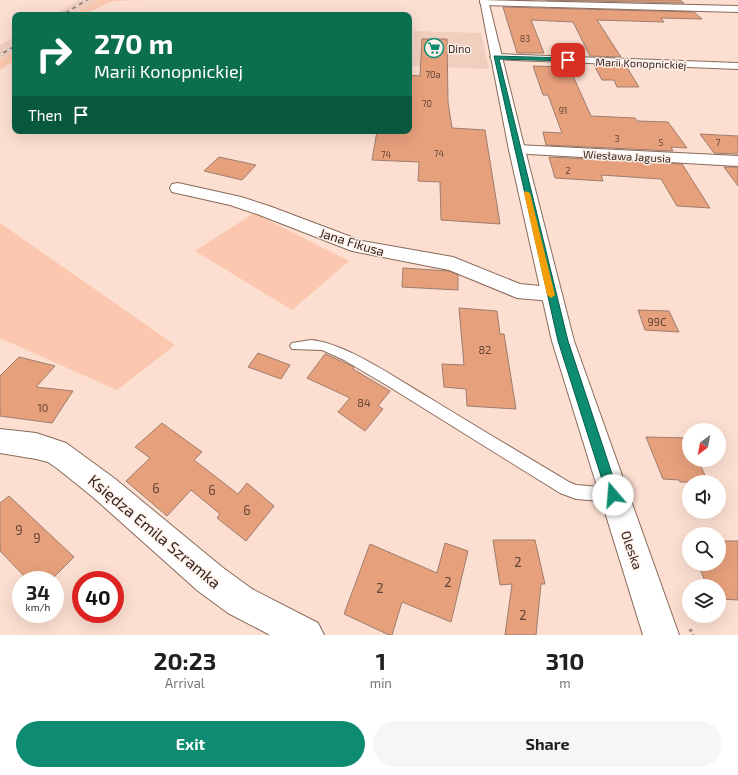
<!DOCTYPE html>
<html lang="en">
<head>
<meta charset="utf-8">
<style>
  :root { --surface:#fff; --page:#f6f6f6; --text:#202124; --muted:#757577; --accent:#0d8c71 }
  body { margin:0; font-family:"Exo 2",sans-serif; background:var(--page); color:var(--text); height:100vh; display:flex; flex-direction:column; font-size:15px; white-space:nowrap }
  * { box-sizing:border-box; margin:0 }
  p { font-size:13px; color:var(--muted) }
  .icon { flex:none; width:22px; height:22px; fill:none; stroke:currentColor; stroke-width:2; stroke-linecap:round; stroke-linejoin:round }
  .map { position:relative; height:635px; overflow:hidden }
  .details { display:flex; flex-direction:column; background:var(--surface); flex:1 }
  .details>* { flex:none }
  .guide { position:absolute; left:12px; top:12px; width:400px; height:122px; border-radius:8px; box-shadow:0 4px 16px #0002; background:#0b6e4f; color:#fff; overflow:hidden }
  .needle { width:26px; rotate:212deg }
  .buttons { position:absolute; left:682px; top:423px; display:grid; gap:8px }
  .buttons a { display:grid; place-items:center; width:44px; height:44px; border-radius:50%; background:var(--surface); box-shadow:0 4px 16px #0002; font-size:20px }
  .speed { position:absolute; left:12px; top:571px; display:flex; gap:8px; font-size:20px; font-weight:700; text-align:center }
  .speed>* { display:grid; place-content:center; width:52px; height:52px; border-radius:50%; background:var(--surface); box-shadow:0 4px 16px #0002; line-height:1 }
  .speed small { font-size:10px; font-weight:400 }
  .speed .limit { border:6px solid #d22; background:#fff; color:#111 }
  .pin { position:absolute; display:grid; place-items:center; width:34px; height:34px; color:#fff; margin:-17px; border-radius:8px; box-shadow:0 2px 6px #0006 }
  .me { position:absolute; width:44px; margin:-22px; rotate:342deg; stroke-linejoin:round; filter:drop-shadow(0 0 3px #0008) }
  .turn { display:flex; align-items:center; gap:14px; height:84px; padding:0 16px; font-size:18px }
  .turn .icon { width:52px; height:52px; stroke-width:2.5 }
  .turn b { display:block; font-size:28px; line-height:34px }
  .then { display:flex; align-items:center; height:38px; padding:0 16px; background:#0003; gap:8px; font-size:15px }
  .eta { display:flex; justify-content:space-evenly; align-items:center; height:68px; text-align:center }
  .eta b { font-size:24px; font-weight:700; line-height:28px }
  .primary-button { display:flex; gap:8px; margin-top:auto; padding:8px 16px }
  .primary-button a { flex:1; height:46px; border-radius:24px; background:var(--accent); color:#fff; font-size:16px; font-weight:700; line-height:46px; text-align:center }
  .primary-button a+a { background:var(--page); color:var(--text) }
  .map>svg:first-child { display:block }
</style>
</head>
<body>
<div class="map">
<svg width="738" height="635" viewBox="0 0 738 635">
  <rect width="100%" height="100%" fill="#fcdfd1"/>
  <g fill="#f1cfbe">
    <path d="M79,0H98L74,15H53Z"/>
    <path d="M413,31L481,33L489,69L412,66Z"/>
    <path d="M15,36V51L0,60V45Z"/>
  </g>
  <g fill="#fbc7ae">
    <path d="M98,0H163C149,0 129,0 115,1C99,5 90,15 74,15Z"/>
    <path d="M15,51V60L0,70V60Z"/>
    <path d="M254,213L349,261L292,310L195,251Z"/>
    <path d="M0,223L175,345L117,390L0,338Z"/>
  </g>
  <g fill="#e7a07c" stroke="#9d7d6d">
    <path d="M545,0H680L684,3Z"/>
    <path d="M503,7L694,12L702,19L661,18L664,22L597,20L621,57L590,56L573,22L531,20L544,53H517Z"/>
    <path d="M422,39H447L448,102L452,128L485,130L500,224L441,220L440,182L418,181L419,162L372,160L377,131H409V75L420,76Z"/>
    <path d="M594,65L626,66L639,87H617L614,80H602Z"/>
    <path d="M533,66L569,67L591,116L635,118L637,121L668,122L687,148L671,147L673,151L546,145L543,132L562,133L548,95H543Z"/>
    <path d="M700,134L738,136V154L714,153Z"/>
    <path d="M219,157L256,165L242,180L204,171Z"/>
    <path d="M549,157L682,164L710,208L677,206L661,179L601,175L603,181L555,178Z"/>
    <path d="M724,167H738V186Z"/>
    <path d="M403,268L449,271L458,275V290L402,287Z"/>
    <path d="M459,308L497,311L500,334H504L516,409L467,406L466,389L444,387L442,364L464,365Z"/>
    <path d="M638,310L669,311L679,332L645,330Z"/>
    <path d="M258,353L290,365L281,379L248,367Z"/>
    <path d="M325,354L350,365L354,367L353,369L390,391L378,406L383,409L365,431L338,412L350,398L307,378Z"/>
    <path d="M19,357L55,366L36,387L73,391L52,423L0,416V376Z"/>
    <path d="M162,423L202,452L194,460L238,494L247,483L274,506L246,541L217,518L220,514L191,490L167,516L126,481L150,458L135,447Z"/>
    <path d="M646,437L689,438V460H698L708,482H680L679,480L663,479Z"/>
    <path d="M9,496L74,557L51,580H28L0,551V503Z"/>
    <path d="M493,540H535L545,584H541L536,635H505L512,584L500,585Z"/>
    <path d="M719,541H738V600L719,599V586H707L698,564H719Z"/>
    <path d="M445,543L468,551L451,622L402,602L392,635H389L344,614L370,544L437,573Z"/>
  </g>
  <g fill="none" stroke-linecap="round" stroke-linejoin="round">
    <defs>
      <path id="lane" d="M311,340C346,343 397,379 428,397C475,426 522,454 569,482L576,485L613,488L618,490L620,495L618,500L613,502L576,499L560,493L388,386L344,360L322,350L292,349L290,346L292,343Z"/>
      <g id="street">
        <path d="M481,0L738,6V12L484,5L481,4L480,2Z"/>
        <path d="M496,54L738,63V69L492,59L490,57Z"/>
        <path d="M517,145L738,156V166L512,153L509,150L512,147Z"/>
        <path d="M178,183L241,197L269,206L362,241L453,257L520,284L551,287L558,289L562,294L558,299L551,301L517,298L449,270L352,251L257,214L230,205L172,192L170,188L172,184Z"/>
        <path d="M0,429L36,433L66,443L114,478L222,567L252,589L318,623L324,635H270L228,613L198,591L94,498L58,469L48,462L36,459L0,453Z"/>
      </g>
      <path id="secondary" d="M480,0H488L525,150L574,341L679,635H643L552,341L509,150Z"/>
    </defs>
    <use href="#lane" stroke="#896a5a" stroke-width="2"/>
    <use href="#street" stroke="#896a5a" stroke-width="2"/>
    <use href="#secondary" stroke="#896a5a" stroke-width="2"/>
    <path stroke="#a79186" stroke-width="3.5" stroke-dasharray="3 3" stroke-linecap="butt" d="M690,629L693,635"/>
    <use href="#lane" fill="#fff" fill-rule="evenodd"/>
    <use href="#street" fill="#fff" fill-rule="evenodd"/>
    <use href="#secondary" fill="#fff" fill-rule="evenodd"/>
    <defs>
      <g id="rail">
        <path d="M62,15L87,0"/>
        <path d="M0,55L15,46"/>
      </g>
    </defs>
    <use href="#rail" stroke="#978378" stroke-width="2"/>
    <use href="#rail" stroke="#fff0e9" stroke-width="1.5" stroke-dasharray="4" stroke-linecap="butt"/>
  </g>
  <path fill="#0d8c71" stroke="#085b49" d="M494,56L568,58L570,60L568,61L499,59L568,341L619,495L617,499L613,501L609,499L607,495L558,341Z"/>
  <path fill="#f59e0b" d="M525,191L530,193L555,295L551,298L547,295L524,193Z"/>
  <defs>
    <symbol id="supermarket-ring" viewBox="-11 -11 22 22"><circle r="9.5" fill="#fff0e9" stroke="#0d8c71" stroke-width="1.5"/><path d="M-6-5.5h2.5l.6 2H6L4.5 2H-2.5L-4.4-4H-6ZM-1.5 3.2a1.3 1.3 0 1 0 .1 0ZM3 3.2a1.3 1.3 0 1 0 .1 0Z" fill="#0d8c71"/></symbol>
  </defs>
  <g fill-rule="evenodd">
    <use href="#supermarket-ring" x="423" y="37" width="22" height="22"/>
  </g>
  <g text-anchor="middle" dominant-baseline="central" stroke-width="3" stroke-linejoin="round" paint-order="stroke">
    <g font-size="9" fill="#614537">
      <text x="525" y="38">83</text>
      <text x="433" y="74">70a</text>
      <text x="427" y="103">70</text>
      <text x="563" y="110">91</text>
      <text x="617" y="138">3</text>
      <text x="661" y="142">5</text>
      <text x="718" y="142">7</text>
      <text x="439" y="153">74</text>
      <text x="386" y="154">74</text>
      <text x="568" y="170">2</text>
    </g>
    <g font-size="11" fill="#342720" stroke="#fff0e9" text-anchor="start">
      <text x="448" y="48">Dino</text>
    </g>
    <g font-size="11" fill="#342720" stroke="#fff0e9">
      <text transform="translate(641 63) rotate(2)">Marii Konopnickiej</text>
      <text transform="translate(627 156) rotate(3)">Wiesława Jagusia</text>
    </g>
    <g font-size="11" fill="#614537">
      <text x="657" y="321">99C</text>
      <text x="485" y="349">82</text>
      <text x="364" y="402">84</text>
      <text x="43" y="407">10</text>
    </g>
    <g font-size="13" fill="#342720" stroke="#fff0e9">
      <text transform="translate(352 242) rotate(17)">Jana Fikusa</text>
      <text transform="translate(632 550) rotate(71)">Oleska</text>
    </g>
    <g font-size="13" fill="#614537">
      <text x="156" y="488">6</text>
      <text x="212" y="490">6</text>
      <text x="247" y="510">6</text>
      <text x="19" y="530">9</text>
      <text x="37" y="538">9</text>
      <text x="518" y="562">2</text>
      <text x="448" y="582">2</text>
      <text x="380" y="588">2</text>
      <text x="523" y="615">2</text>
    </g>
    <g font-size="16" fill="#342720" stroke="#fff0e9">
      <text transform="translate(155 531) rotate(40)">Księdza Emila Szramka</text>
    </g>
  </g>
</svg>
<div class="buttons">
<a><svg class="needle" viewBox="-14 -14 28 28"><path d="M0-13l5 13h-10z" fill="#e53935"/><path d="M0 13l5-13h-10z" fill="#757577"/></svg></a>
<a><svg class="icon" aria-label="sound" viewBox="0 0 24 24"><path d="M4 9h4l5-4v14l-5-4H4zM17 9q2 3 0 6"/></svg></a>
<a><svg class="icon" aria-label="search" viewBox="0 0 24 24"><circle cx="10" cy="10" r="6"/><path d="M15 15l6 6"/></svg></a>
<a><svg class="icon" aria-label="layers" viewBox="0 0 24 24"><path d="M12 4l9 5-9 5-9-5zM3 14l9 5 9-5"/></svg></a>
</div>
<div class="speed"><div>34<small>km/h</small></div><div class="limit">40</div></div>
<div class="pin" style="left:568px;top:60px;background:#d93025"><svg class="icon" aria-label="arrive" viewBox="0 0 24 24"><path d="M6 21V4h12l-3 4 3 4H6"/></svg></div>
<svg class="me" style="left:613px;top:495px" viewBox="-20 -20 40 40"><circle r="19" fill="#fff"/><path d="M0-13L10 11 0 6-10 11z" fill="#0d8c71"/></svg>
<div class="guide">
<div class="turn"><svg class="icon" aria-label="right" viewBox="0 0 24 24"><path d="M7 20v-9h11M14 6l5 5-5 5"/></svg><div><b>270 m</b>Marii Konopnickiej</div></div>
<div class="then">Then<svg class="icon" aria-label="arrive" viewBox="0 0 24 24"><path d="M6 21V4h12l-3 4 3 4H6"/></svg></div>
</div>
</div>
<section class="details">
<div class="eta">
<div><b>20:23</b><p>Arrival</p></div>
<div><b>1</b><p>min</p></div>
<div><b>310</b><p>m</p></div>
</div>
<div class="primary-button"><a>Exit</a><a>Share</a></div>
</section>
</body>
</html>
